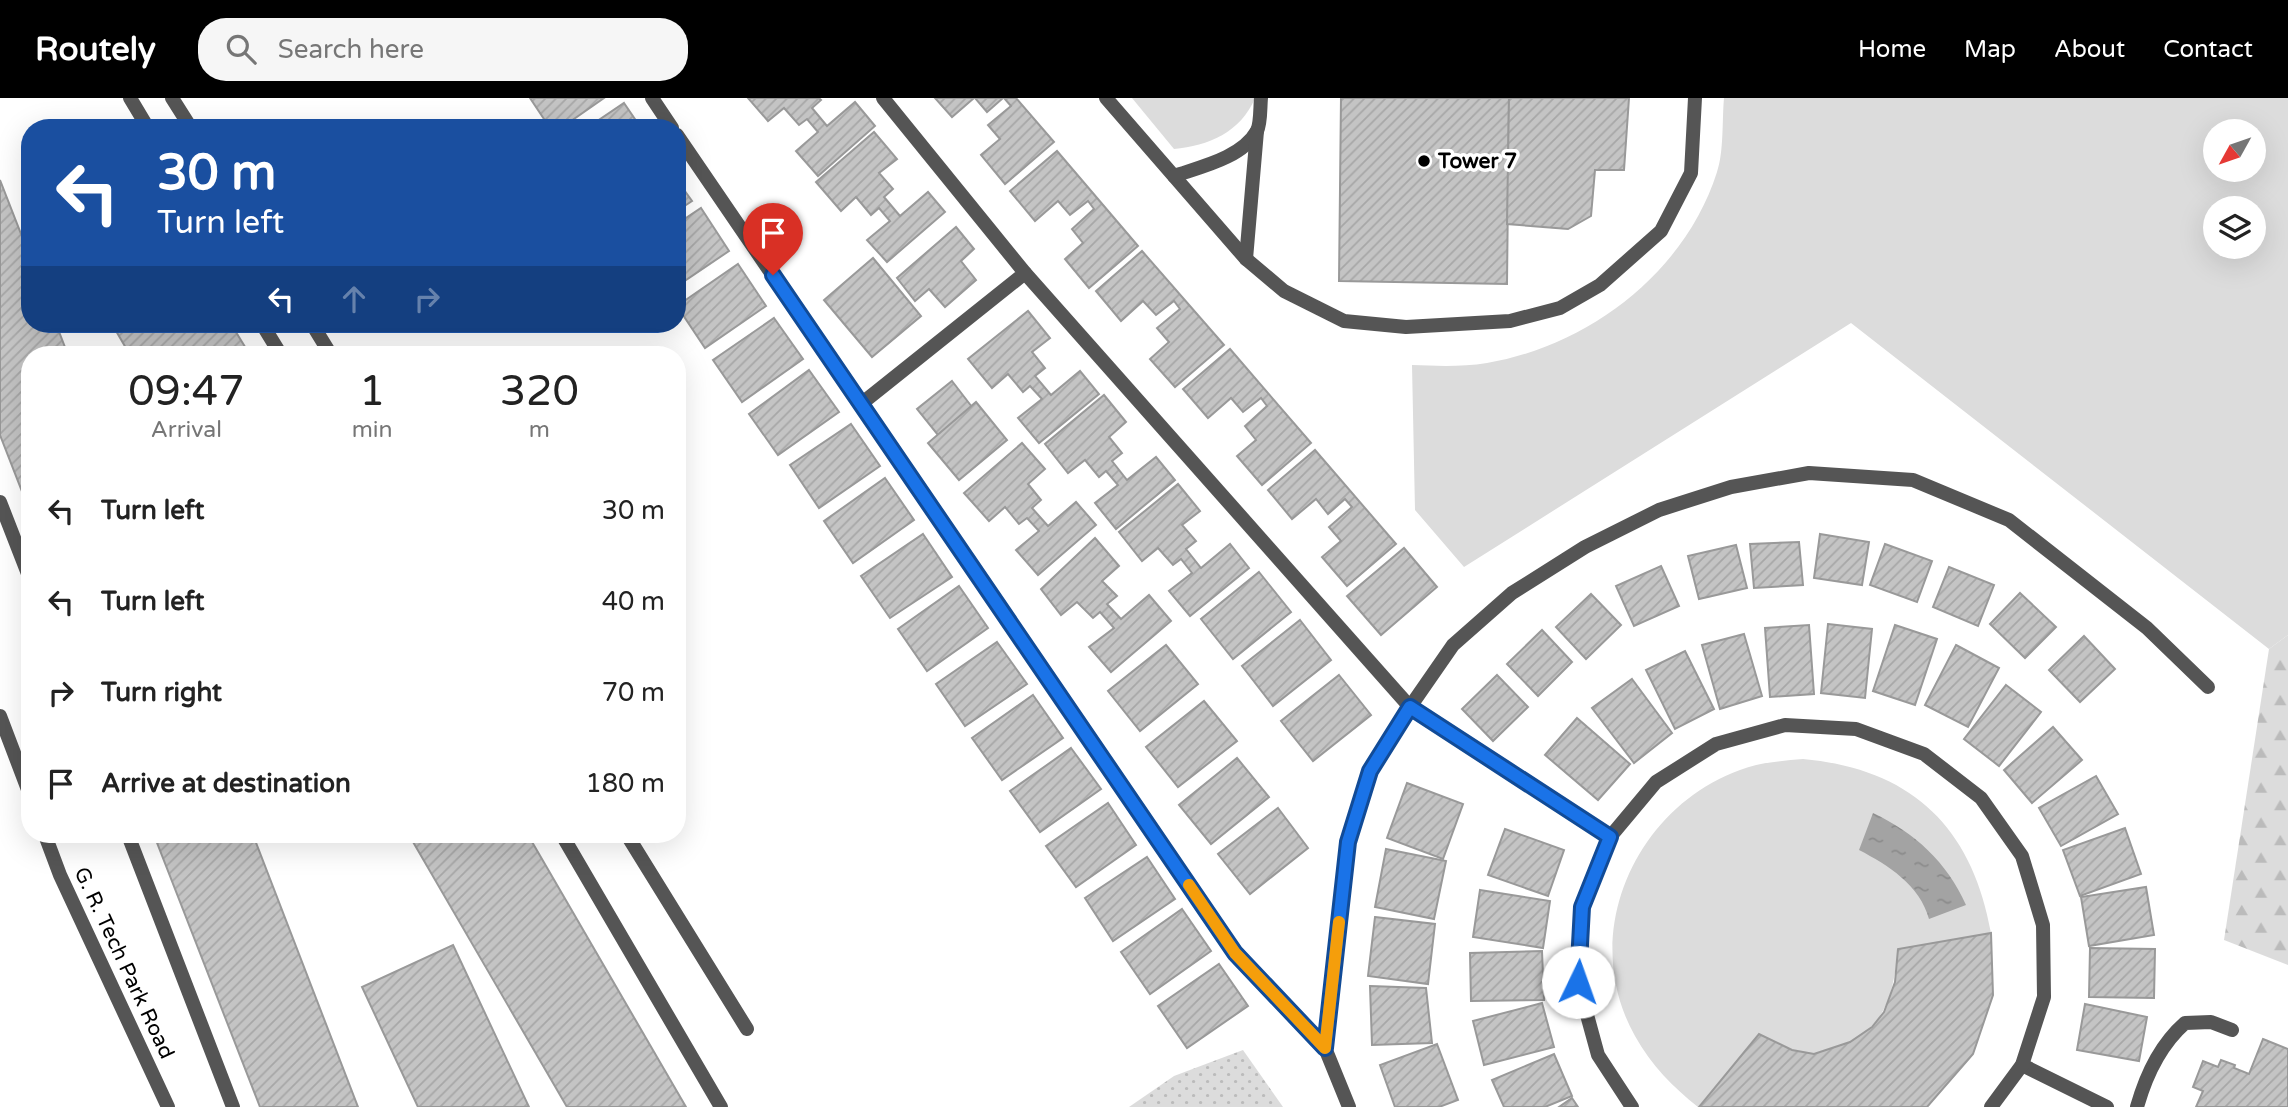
<!DOCTYPE html>
<html lang="en">
<head>
<meta charset="utf-8">
<style>
  :root { --surface:#fff; --page:#f6f6f6; --text:#222; --muted:#767676; --accent:#000 }
  body { margin:0; font-family:"Varela Round",sans-serif; background:var(--page); color:var(--text); height:100vh; display:flex; flex-direction:column; font-size:26px; white-space:nowrap }
  * { box-sizing:border-box; margin:0 }
  p { font-size:23px; color:var(--muted) }
  .icon { flex:none; width:38px; height:38px; fill:none; stroke:currentColor; stroke-width:2; stroke-linecap:round; stroke-linejoin:round }
  .map { position:relative; flex:1; overflow:hidden }
  .panel { position:absolute; left:21px; top:248px; width:665px; height:497px; display:flex; flex-direction:column; background:var(--surface); border-radius:28px; box-shadow:0 7px 28px #0002 }
  .panel>* { flex:none }
  .guide { position:absolute; left:21px; top:21px; width:665px; height:214px; border-radius:28px; box-shadow:0 7px 28px #0002; background:#1a4fa0; color:#fff; overflow:hidden }
  .needle { width:46px; rotate:230deg }
  .controls { position:absolute; left:2203px; top:21px; display:grid; gap:14px }
  .controls a { display:grid; place-items:center; width:63px; height:63px; border-radius:50%; background:var(--surface); box-shadow:0 7px 28px #0002; font-size:35px }
  .pin { position:absolute; display:grid; place-items:center; width:60px; height:60px; color:#fff; margin:-72px -30px; border-radius:50% 50% 50% 0; rotate:-45deg; box-shadow:0 0 7px #0007 }
  .pin .icon { rotate:45deg }
  .me { position:absolute; width:77px; margin:-38px; rotate:3deg; stroke-linejoin:round; filter:drop-shadow(0 0 5px #0008) }
  .turn { display:flex; align-items:center; gap:24px; height:147px; padding:0 21px; font-size:32px }
  .turn .icon { width:91px; height:91px; stroke-width:2.5 }
  .turn b { display:block; font-size:49px; line-height:60px }
  .lanes { display:flex; align-items:center; height:66px; padding:0 21px; background:#0003; justify-content:center; gap:35px; direction:ltr }
  .lanes .off { opacity:.35 }
  .eta { display:flex; justify-content:space-evenly; align-items:center; height:119px; text-align:center }
  .eta b { font-size:42px; font-weight:600; line-height:49px }
  ul { padding:0; list-style:none }
  li { display:flex; align-items:center; gap:21px; height:91px; padding:0 21px }
  li div { flex:1 }
  li b { display:block; font-size:26px }
  li em { font-style:normal }
  header { display:flex; align-items:center; gap:42px; box-sizing:border-box; height:98px; padding:0 35px; background:var(--accent); color:#fff }
  header strong { font-size:33px }
  nav { display:flex; gap:38px; margin-inline-start:auto; font-size:24px }
  .search { width:490px; height:63px; background:var(--page); display:flex; align-items:center; gap:18px; box-sizing:border-box; padding:0 24px; border-radius:28px; color:var(--muted); font-size:26px }
  .map>svg:first-child { display:block }
</style>
</head>
<body>
<header>
<strong>Routely</strong>
<div class="search"><svg class="icon" aria-label="search" viewBox="0 0 24 24"><circle cx="10" cy="10" r="6"/><path d="M15 15l6 6"/></svg>Search here</div>
<nav><a>Home</a><a>Map</a><a>About</a><a>Contact</a></nav>
</header>
<div class="map">
<svg width="2288" height="1009" viewBox="0 0 2288 1009">
  <defs>
    <pattern id="grass-dots" width="8" height="8" patternUnits="userSpaceOnUse" patternTransform="scale(1.75)"><rect width="8" height="8" fill="#dcdcdc"/><path d="M2 2h.1M6 6h.1" fill="none" stroke="#bbb" stroke-width="1.8" stroke-linecap="round"/></pattern>
    <pattern id="forest-firs" width="22" height="20" patternUnits="userSpaceOnUse" patternTransform="scale(1.75)"><rect width="22" height="20" fill="#dcdcdc"/><path d="M5 1l3.5 6h-7zM16 11l3.5 6h-7z" fill="#bbb"/></pattern>
    <pattern id="water-ripples" width="26" height="14" patternUnits="userSpaceOnUse" patternTransform="scale(1.75)"><rect width="26" height="14" fill="#a3a3a3"/><path d="M2 4q2-2 4 0t4 0M15 11q2-2 4 0t4 0" fill="none" stroke="#8b8b8b"/></pattern>
    <pattern id="building-hatch" width="6" height="6" patternUnits="userSpaceOnUse" patternTransform="scale(1.75)"><rect width="6" height="6" fill="#c4c4c4"/><path d="M-1 1l2-2M0 6l6-6M5 7l2-2" fill="none" stroke="#a7a7a7"/></pattern>
  </defs>
  <rect width="100%" height="100%" fill="#fff"/>
  <path fill="url(#grass-dots)" d="M1243,952L1283,1009H1129L1174,978Z"/>
  <path fill="url(#forest-firs)" d="M2288,537V867L2224,842L2269,551Z"/>
  <g fill="#dcdcdc" fill-rule="evenodd">
    <path d="M1132,0H1255C1241,34 1208,48 1174,51Z"/>
    <path d="M1724,0H2288V537L2269,551L1851,225L1464,469L1415,412L1412,267C1437,268 1462,269 1487,265C1588,248 1685,175 1717,74C1724,54 1722,22 1724,0ZM2254,33V72H2216V33ZM2216,110H2254V149H2216Z"/>
    <path d="M1803,661C1912,671 1972,729 1991,835L1898,851C1893,898 1886,932 1836,949C1830,951 1822,955 1815,955C1796,958 1775,944 1759,936L1698,1009C1673,989 1651,967 1635,938C1578,837 1635,710 1740,672C1760,664 1782,663 1803,661Z"/>
  </g>
  <path fill="url(#water-ripples)" d="M1873,715C1915,735 1947,764 1966,807L1929,821C1920,787 1888,767 1859,752Z"/>
  <g fill="url(#building-hatch)" stroke="#999" stroke-width="2">
    <path d="M530,0H604L561,30H550Z"/>
    <path d="M748,0H819L821,2L812,10L827,28L855,4L875,28L818,78L796,53L818,34L807,21L799,27L784,10L768,23Z"/>
    <path d="M935,0H974L952,19Z"/>
    <path d="M975,0H1003L987,14Z"/>
    <path d="M1004,0H1016L1054,44L1005,86L981,57L1000,41L988,27L1011,8Z"/>
    <path d="M1341,0H1509L1507,186L1339,183Z"/>
    <path d="M1509,0H1629L1624,72H1595L1591,118L1568,131L1507,126Z"/>
    <path d="M624,5L641,30H587Z"/>
    <path d="M874,34L897,61L879,75L893,91L884,99L900,118L928,94L945,114L887,164L867,142L890,123L879,110L871,117L856,99L841,113L816,84Z"/>
    <path d="M1057,53L1138,148L1089,190L1065,161L1083,145L1072,131L1094,111L1088,103L1070,117L1058,103L1035,123L1010,93Z"/>
    <path d="M0,82L30,159V226H56L68,257H30V414L0,337Z"/>
    <path d="M677,82L692,103L677,113Z"/>
    <path d="M701,110L729,153L677,188V126Z"/>
    <path d="M956,129L974,151L961,163L976,182L945,209L929,191L915,203L897,180Z"/>
    <path d="M1142,153L1224,247L1175,289L1150,261L1169,244L1157,230L1180,211L1174,203L1156,217L1143,203L1121,223L1096,193Z"/>
    <path d="M873,160L921,218L872,259L824,202Z"/>
    <path d="M738,166L766,208L705,250L677,208Z"/>
    <path d="M1028,213L1050,240L1032,254L1045,270L1035,278L1051,297L1080,273L1099,296L1039,345L1018,320L1042,301L1030,288L1023,294L1008,276L992,290L968,261Z"/>
    <path d="M774,220L803,261L742,304L713,262Z"/>
    <path d="M112,226H231L250,257H130Z"/>
    <path d="M1230,251L1311,345L1262,387L1237,358L1256,342L1245,328L1267,308L1261,300L1243,314L1231,300L1208,320L1183,291Z"/>
    <path d="M809,272L839,314L778,357L749,316Z"/>
    <path d="M952,283L972,309L938,337L917,311Z"/>
    <path d="M1104,297L1126,324L1109,339L1122,355L1112,363L1127,382L1156,359L1175,382L1116,431L1095,405L1118,387L1106,373L1099,379L1085,362L1068,375L1045,346Z"/>
    <path d="M976,304L1007,342L959,382L928,345Z"/>
    <path d="M851,326L880,368L819,410L790,367Z"/>
    <path d="M1022,345L1045,371L1028,386L1041,402L1032,410L1048,428L1076,404L1096,427L1038,477L1016,452L1039,433L1027,420L1019,426L1005,409L989,423L964,395Z"/>
    <path d="M1315,352L1396,446L1347,488L1322,459L1341,443L1329,429L1352,409L1345,401L1328,416L1316,401L1292,421L1268,392Z"/>
    <path d="M885,380L914,422L853,465L824,423Z"/>
    <path d="M1178,386L1200,413L1182,427L1196,443L1186,451L1201,470L1230,446L1249,470L1190,518L1169,493L1192,475L1181,461L1173,467L1158,450L1142,463L1119,434Z"/>
    <path d="M923,436L952,479L890,520L861,478Z"/>
    <path d="M1820,436L1869,444L1862,487L1814,480Z"/>
    <path d="M1095,440L1119,468L1102,483L1117,498L1107,506L1121,521L1149,497L1171,523L1111,574L1089,549L1114,530L1100,514L1093,520L1077,504L1061,517L1041,491Z"/>
    <path d="M1799,444L1803,487L1754,490L1750,446Z"/>
    <path d="M1885,446L1932,463L1917,504L1870,487Z"/>
    <path d="M1736,447L1747,490L1699,501L1688,458Z"/>
    <path d="M1404,450L1437,489L1381,537L1347,498Z"/>
    <path d="M1661,468L1679,508L1634,528L1616,488Z"/>
    <path d="M1949,469L1994,487L1978,528L1933,509Z"/>
    <path d="M1259,474L1291,514L1233,561L1201,521Z"/>
    <path d="M959,488L988,530L927,573L898,531Z"/>
    <path d="M2020,495L2056,529L2025,560L1990,526Z"/>
    <path d="M1591,496L1621,527L1586,561L1556,529Z"/>
    <path d="M1300,522L1331,562L1273,608L1242,568Z"/>
    <path d="M1828,526L1872,531L1865,600L1821,595Z"/>
    <path d="M1809,527L1814,596L1770,599L1765,530Z"/>
    <path d="M1895,527L1937,541L1915,607L1873,593Z"/>
    <path d="M1542,532L1572,564L1538,598L1507,566Z"/>
    <path d="M1744,536L1762,598L1720,611L1702,547Z"/>
    <path d="M2084,538L2115,571L2080,604L2049,572Z"/>
    <path d="M997,544L1027,586L965,628L936,586Z"/>
    <path d="M1166,547L1198,586L1140,633L1108,593Z"/>
    <path d="M1956,547L1999,570L1968,629L1925,607Z"/>
    <path d="M1685,553L1714,611L1675,631L1646,572Z"/>
    <path d="M1339,577L1371,617L1313,663L1281,623Z"/>
    <path d="M1497,577L1528,609L1493,643L1462,611Z"/>
    <path d="M1632,581L1672,635L1634,665L1592,610Z"/>
    <path d="M2006,587L2041,614L1999,668L1964,641Z"/>
    <path d="M1033,597L1063,640L1002,682L972,640Z"/>
    <path d="M1204,603L1237,643L1178,689L1146,649Z"/>
    <path d="M1577,620L1630,666L1598,702L1545,657Z"/>
    <path d="M2053,629L2082,662L2032,705L2004,672Z"/>
    <path d="M1071,650L1101,691L1040,734L1010,693Z"/>
    <path d="M1237,660L1269,699L1211,746L1179,707Z"/>
    <path d="M2096,678L2118,716L2061,748L2039,710Z"/>
    <path d="M1407,685L1463,706L1443,761L1387,740Z"/>
    <path d="M1108,705L1136,747L1076,789L1046,748Z"/>
    <path d="M1278,710L1308,750L1250,796L1218,756Z"/>
    <path d="M2125,730L2141,776L2080,798L2063,752Z"/>
    <path d="M1505,731L1564,752L1548,798L1488,777Z"/>
    <path d="M154,737H253L358,1009H260Z"/>
    <path d="M409,737H528L686,1009H567Z"/>
    <path d="M1386,751L1446,763L1434,821L1375,809Z"/>
    <path d="M1147,759L1175,801L1113,843L1085,800Z"/>
    <path d="M2146,789L2154,837L2089,848L2081,799Z"/>
    <path d="M1480,792L1550,803L1543,850L1473,839Z"/>
    <path d="M1182,811L1211,853L1150,896L1121,854Z"/>
    <path d="M1375,819L1435,826L1428,886L1368,878Z"/>
    <path d="M1991,835L1993,897L1973,956L1927,1009H1699L1759,936L1792,952L1814,956L1850,944L1872,929L1884,914L1895,884L1898,851Z"/>
    <path d="M453,847L529,1009H418L362,889Z"/>
    <path d="M2090,850L2155,851L2154,900L2089,899Z"/>
    <path d="M1542,853L1544,902L1471,903L1470,855Z"/>
    <path d="M1219,866L1248,908L1187,950L1158,908Z"/>
    <path d="M1370,888L1426,890L1432,945L1372,947Z"/>
    <path d="M1542,905L1554,949L1484,967L1473,923Z"/>
    <path d="M2085,906L2147,919L2139,963L2077,952Z"/>
    <path d="M2263,941L2288,951V1009H2196L2203,993L2193,989L2203,963L2218,969L2221,962L2235,967L2234,970L2249,976Z"/>
    <path d="M1437,946L1458,1002L1439,1009H1395L1380,967Z"/>
    <path d="M1554,956L1572,998L1545,1009H1504L1492,982Z"/>
    <path d="M1572,1000L1578,1009H1559Z"/>
  </g>
  <g fill="none" stroke-linecap="round" stroke-linejoin="round">
    <g stroke="#555" stroke-width="14">
      <path d="M130,0L148,30"/>
      <path d="M172,0L191,30"/>
      <path d="M262,226L281,257"/>
      <path d="M312,226L331,257"/>
      <path d="M0,404L30,481"/>
      <path d="M128,737L233,1009"/>
      <path d="M562,737L721,1009"/>
      <path d="M627,737L747,931"/>
      <path d="M2022,967L2107,1009"/>
      <path d="M2137,1009C2146,977 2160,947 2185,925L2211,924L2232,932"/>
    </g>
    <g stroke="#555" stroke-width="14">
      <path d="M652,0L672,30"/>
      <path d="M1106,0L1246,161L1284,193L1344,223L1406,229L1510,223L1560,210L1600,187L1661,133L1691,75L1695,0"/>
      <path d="M677,37L1235,855L1325,950L1349,1009"/>
      <path d="M1174,78C1200,69 1242,60 1257,33C1261,25 1260,9 1261,0"/>
      <path d="M1246,161L1257,33"/>
      <path d="M1025,175L1410,609L1610,739"/>
      <path d="M861,306L1025,175L883,0"/>
      <path d="M0,618L30,697"/>
      <path d="M45,737L60,777L168,1009"/>
      <path d="M1325,950L1348,743L1370,673L1410,609L1453,547L1512,495L1585,449L1659,412L1731,389L1809,375L1913,382L2009,422L2147,530L2208,589"/>
      <path d="M1632,1009L1598,957L1578,884L1582,809L1610,739L1656,684L1716,646L1785,627L1856,631L1924,656L1981,700L2022,758L2043,827L2044,899L2022,967L1991,1009"/>
    </g>
  </g>
  <g fill="none" stroke-linecap="round" stroke-linejoin="round">
    <defs>
      <path id="route" d="M773,177L1235,855L1325,950L1348,744L1370,673L1410,609L1610,739L1582,809L1578,884"/>
    </defs>
    <use href="#route" stroke="#114b97" stroke-width="18"/>
    <use href="#route" stroke="#1a73e8" stroke-width="12"/>
    <path stroke="#f59e0b" stroke-width="12" d="M1189,787L1235,855L1325,950L1339,824"/>
  </g>
  <circle fill="#000" stroke="#fff" stroke-width="2.5" cx="1424" cy="63" r="7"/>
  <g text-anchor="middle" dominant-baseline="central" stroke-width="7" stroke-linejoin="round" paint-order="stroke">
    <g font-size="21" font-weight="bold" fill="#000" stroke="#fff" text-anchor="start">
      <text x="1438" y="63">Tower 7</text>
    </g>
    <g font-size="21" fill="#000" stroke="#fff">
      <text transform="translate(124 865) rotate(65)">G. R. Tech Park Road</text>
    </g>
  </g>
</svg>
<div class="controls">
<a><svg class="needle" viewBox="-14 -14 28 28"><path d="M0-13l5 13h-10z" fill="#e53935"/><path d="M0 13l5-13h-10z" fill="#767676"/></svg></a>
<a><svg class="icon" aria-label="layers" viewBox="0 0 24 24"><path d="M12 4l9 5-9 5-9-5zM3 14l9 5 9-5"/></svg></a>
</div>
<div class="pin" style="left:773px;top:177px;background:#d93025"><svg class="icon" aria-label="arrive" viewBox="0 0 24 24"><path d="M6 21V4h12l-3 4 3 4H6"/></svg></div>
<svg class="me" style="left:1578px;top:884px" viewBox="-20 -20 40 40"><circle r="19" fill="#fff"/><path d="M0-13L10 11 0 6-10 11z" fill="#1a73e8"/></svg>
<div class="guide">
<div class="turn"><svg class="icon" aria-label="left" viewBox="0 0 24 24"><path d="M17 20v-9H6M10 6l-5 5 5 5"/></svg><div><b>30 m</b>Turn left</div></div>
<div class="lanes"><svg class="icon" aria-label="left" viewBox="0 0 24 24"><path d="M17 20v-9H6M10 6l-5 5 5 5"/></svg><svg class="icon off" aria-label="ahead" viewBox="0 0 24 24"><path d="M12 20V5M6 11l6-6 6 6"/></svg><svg class="icon off" aria-label="right" viewBox="0 0 24 24"><path d="M7 20v-9h11M14 6l5 5-5 5"/></svg></div>
</div>
<section class="panel">
<div class="eta">
<div><b>09:47</b><p>Arrival</p></div>
<div><b>1</b><p>min</p></div>
<div><b>320</b><p>m</p></div>
</div>
<ul>
<li><svg class="icon" aria-label="left" viewBox="0 0 24 24"><path d="M17 20v-9H6M10 6l-5 5 5 5"/></svg><div><b>Turn left</b></div><em>30 m</em></li>
<li><svg class="icon" aria-label="left" viewBox="0 0 24 24"><path d="M17 20v-9H6M10 6l-5 5 5 5"/></svg><div><b>Turn left</b></div><em>40 m</em></li>
<li><svg class="icon" aria-label="right" viewBox="0 0 24 24"><path d="M7 20v-9h11M14 6l5 5-5 5"/></svg><div><b>Turn right</b></div><em>70 m</em></li>
<li><svg class="icon" aria-label="arrive" viewBox="0 0 24 24"><path d="M6 21V4h12l-3 4 3 4H6"/></svg><div><b>Arrive at destination</b></div><em>180 m</em></li>
</ul>
</section>
</div>
</body>
</html>
